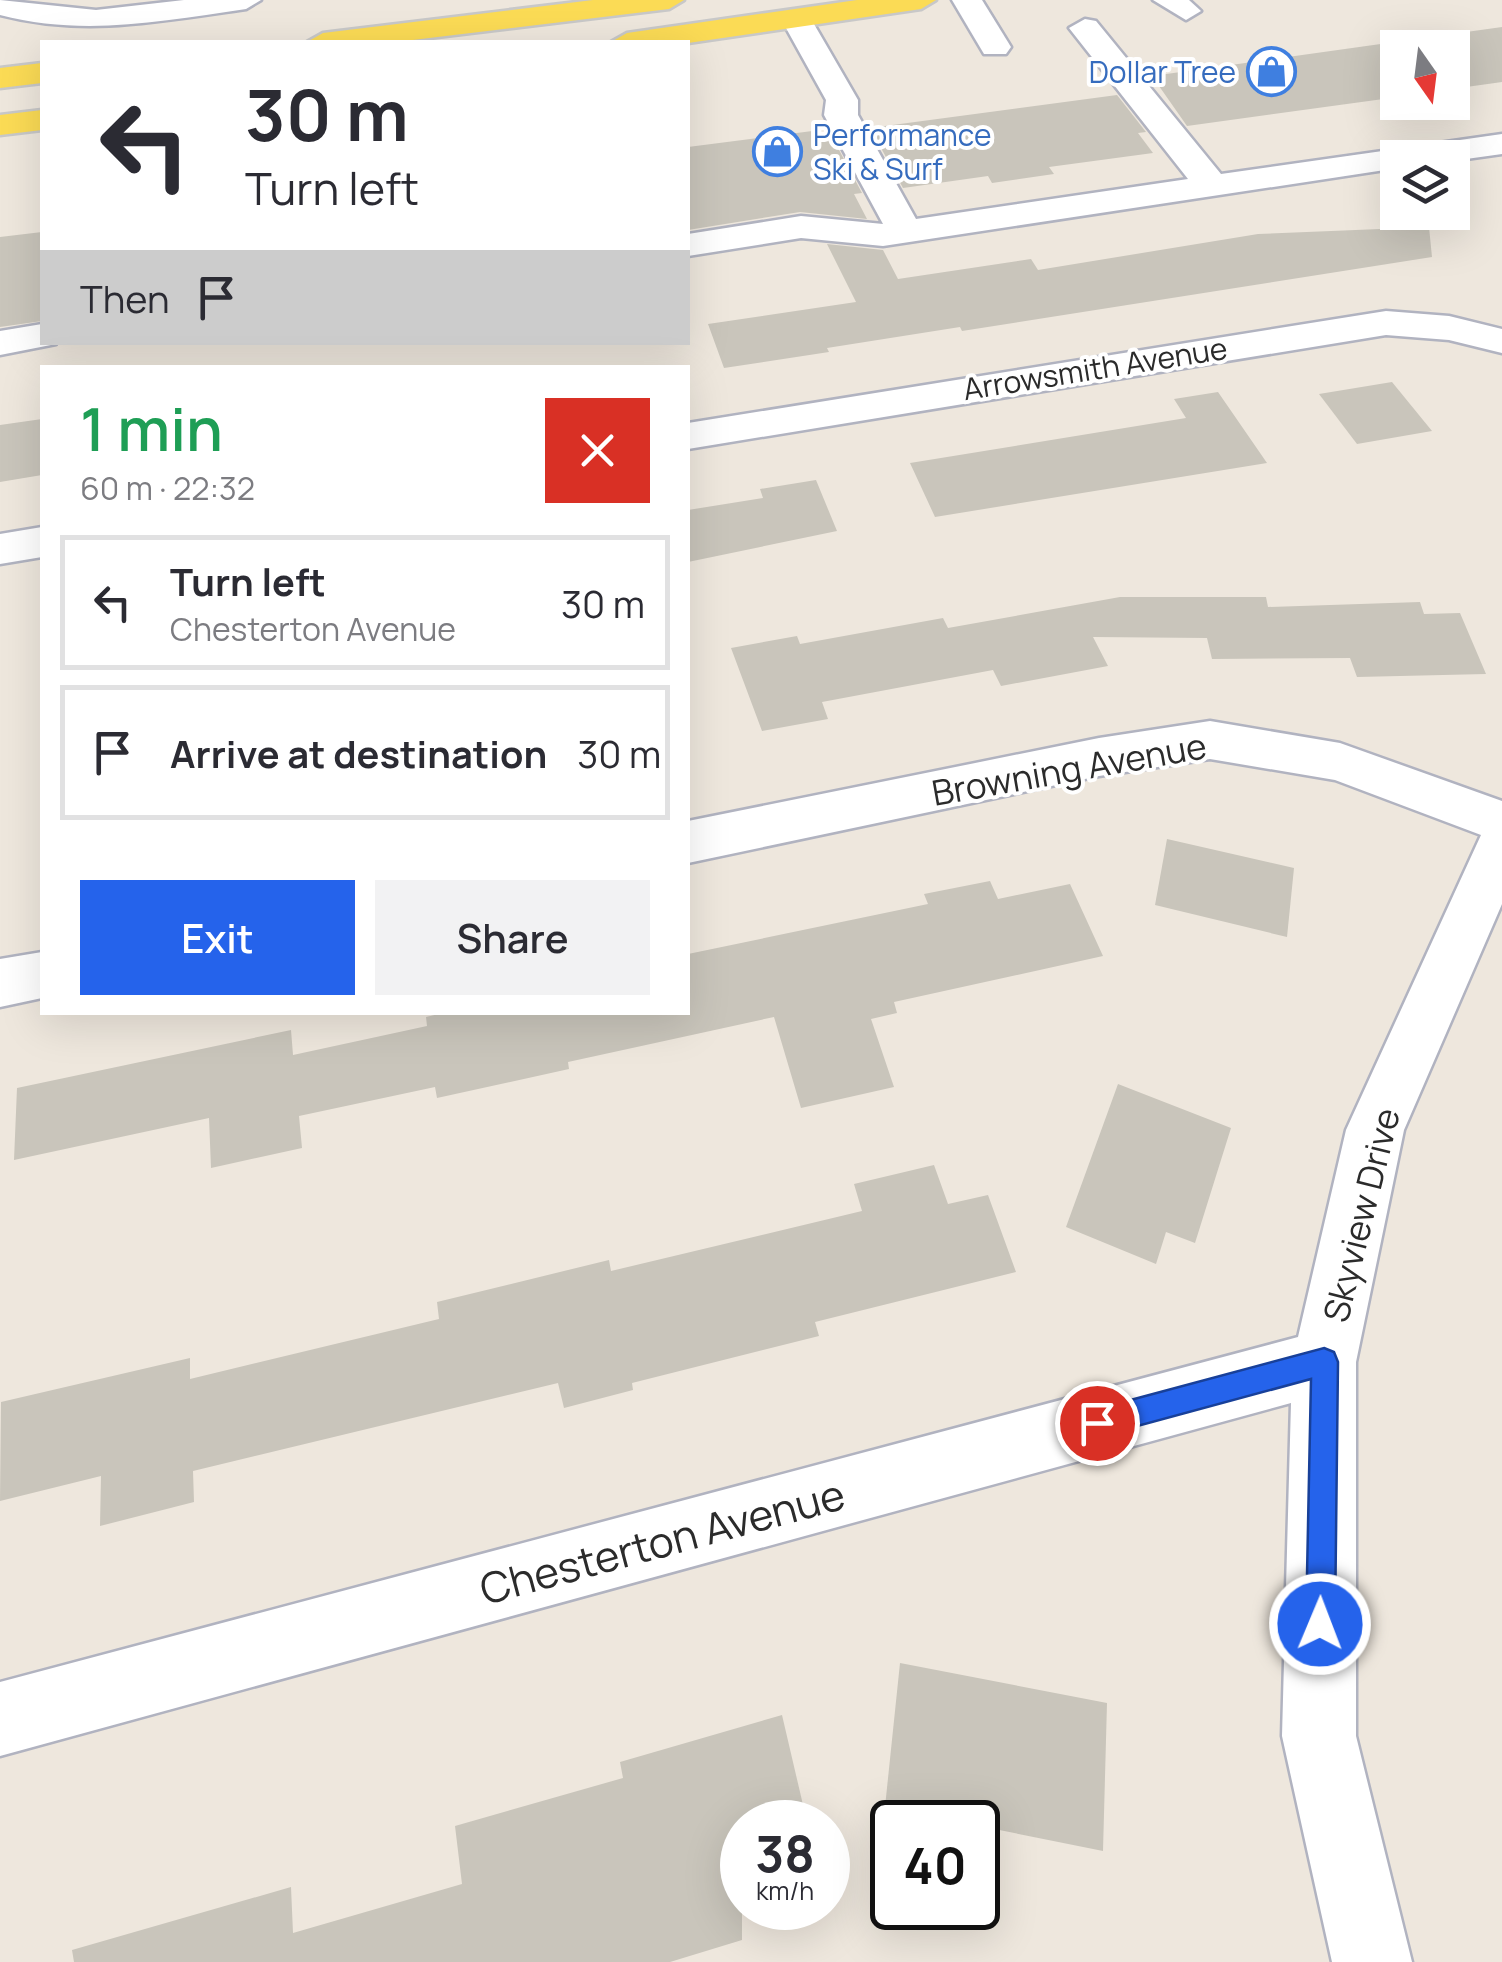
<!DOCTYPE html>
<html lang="en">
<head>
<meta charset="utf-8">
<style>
  :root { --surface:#fff; --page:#f2f2f3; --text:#2b2b33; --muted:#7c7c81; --line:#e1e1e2; --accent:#2563eb }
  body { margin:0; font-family:Manrope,sans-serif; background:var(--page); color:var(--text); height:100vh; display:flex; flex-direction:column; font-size:38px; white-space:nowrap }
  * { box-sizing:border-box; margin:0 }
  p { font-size:32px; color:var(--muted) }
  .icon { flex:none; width:55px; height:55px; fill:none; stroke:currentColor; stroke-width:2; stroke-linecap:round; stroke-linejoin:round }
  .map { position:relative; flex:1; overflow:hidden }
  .panel { position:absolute; left:40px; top:365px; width:650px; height:650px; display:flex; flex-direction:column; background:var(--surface); border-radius:0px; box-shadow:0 10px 40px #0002 }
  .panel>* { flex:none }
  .top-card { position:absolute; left:40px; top:40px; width:650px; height:305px; border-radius:0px; box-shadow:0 10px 40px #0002; background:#fff; color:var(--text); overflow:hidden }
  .needle { width:65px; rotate:166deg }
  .buttons { position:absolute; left:1380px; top:30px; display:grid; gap:20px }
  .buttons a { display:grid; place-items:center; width:90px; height:90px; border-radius:0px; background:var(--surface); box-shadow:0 10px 40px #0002; font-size:50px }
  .speed { position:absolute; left:720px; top:1800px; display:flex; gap:20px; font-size:50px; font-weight:700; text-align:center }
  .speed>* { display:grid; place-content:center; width:130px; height:130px; border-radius:50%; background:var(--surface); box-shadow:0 10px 40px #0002; line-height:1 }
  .speed small { font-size:25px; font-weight:400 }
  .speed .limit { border:5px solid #111; border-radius:15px; background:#fff; color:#111 }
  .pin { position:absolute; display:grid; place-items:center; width:85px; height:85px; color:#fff; margin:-42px; border:5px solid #fff; border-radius:50%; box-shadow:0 2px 10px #0007 }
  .me { position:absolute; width:110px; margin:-55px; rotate:1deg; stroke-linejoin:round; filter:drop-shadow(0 0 8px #0008) }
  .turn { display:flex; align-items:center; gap:35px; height:210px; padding:0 40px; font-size:45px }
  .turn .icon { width:130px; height:130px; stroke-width:2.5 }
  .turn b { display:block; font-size:70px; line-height:85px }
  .then { display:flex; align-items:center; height:95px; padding:0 40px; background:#0003; gap:20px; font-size:38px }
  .round { display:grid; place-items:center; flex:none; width:105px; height:105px; border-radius:0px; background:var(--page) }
  .overview { display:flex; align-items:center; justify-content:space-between; height:170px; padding:0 40px }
  h1 { font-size:60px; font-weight:600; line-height:75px; color:#1e9e55 }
  .button { display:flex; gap:20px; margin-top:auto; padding:20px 40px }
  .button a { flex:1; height:115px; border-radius:0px; background:var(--accent); color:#fff; font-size:40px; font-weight:600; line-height:115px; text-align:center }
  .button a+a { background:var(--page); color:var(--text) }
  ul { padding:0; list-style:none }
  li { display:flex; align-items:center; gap:30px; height:135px; margin:0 20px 15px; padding:0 20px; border:5px solid var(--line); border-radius:0px }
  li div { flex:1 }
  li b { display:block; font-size:38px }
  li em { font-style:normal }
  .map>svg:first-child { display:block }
</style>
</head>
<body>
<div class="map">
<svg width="1502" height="1962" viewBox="0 0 1502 1962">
  <rect width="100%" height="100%" fill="#eee7dd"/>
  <g fill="#c9c5bb">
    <path d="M1502,27V82L1452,89V48H1398V97L1187,126L1152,76Z"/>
    <path d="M1117,95L1146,132L1138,133L1153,153L1049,167L1054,174L992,183L988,176L903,188L870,128Z"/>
    <path d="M820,130L822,134L830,133L862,193L854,194L867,219L800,212L688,230V147Z"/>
    <path d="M1429,227L1432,257L962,331L960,327L827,348L829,352L724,368L708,324L856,302L827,244L883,250L898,279L1031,259L1038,270L1258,234Z"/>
    <path d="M42,232V321L0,327V237Z"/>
    <path d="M1392,382L1432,431L1357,444L1319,394Z"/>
    <path d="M1218,392L1267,463L935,517L910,463L1186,418L1174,399Z"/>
    <path d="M42,419V475L0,482V425Z"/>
    <path d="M816,480L837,531L688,562V510L763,498L760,489Z"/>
    <path d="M1120,597H1266L1268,607L1420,602L1424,614L1460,613L1486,674L1357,677L1350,658L1212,659L1207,638L1093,637L1108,666L1001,686L993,670L822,702L828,719L762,731L731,648L797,636L800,644L943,618L948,628Z"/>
    <path d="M1167,839L1294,868L1287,937L1155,905Z"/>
    <path d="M990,881L998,899L1070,884L1103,956L894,1002L897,1013L871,1019L894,1087L801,1108L774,1017L568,1062L569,1069L437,1098L435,1087L299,1116L302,1148L211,1168L209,1118L14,1160L17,1088L291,1030L293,1055L427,1026L426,1017L447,1012H688V954L928,904L924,894Z"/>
    <path d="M1118,1084L1231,1128L1195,1243L1166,1232L1156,1264L1066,1227Z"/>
    <path d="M934,1165L948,1204L988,1195L1016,1272L815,1322L819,1336L632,1383L633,1390L564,1408L558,1383L193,1471L194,1502L100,1526L101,1476L0,1501L1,1402L190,1358V1379L439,1319L437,1302L609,1260L611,1271L862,1211L854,1184Z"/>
    <path d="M900,1663L1107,1703L1103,1851L885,1807Z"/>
    <path d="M782,1715L807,1822H742V1940L670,1962H74L72,1950L291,1887L293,1933L462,1884L455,1826L623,1778L620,1762Z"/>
  </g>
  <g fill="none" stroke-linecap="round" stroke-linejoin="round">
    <defs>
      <g id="minor">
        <path d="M0,0L96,10L184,0H261L246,9C162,21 84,37 0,15Z"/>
        <path d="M952,0H982L1011,47L1006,54H984Z"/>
        <path d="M1153,0H1189L1201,11L1186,20Z"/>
        <path d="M796,10L807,12L858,100V115L916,219L1188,179L1069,28L1085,19L1096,21L1221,174L1502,134V154L1452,161V158H1398V168L883,246L801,238L688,256V234L801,216L883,224L824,115L826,100L781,19Z"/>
        <path d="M1386,311L1449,316L1502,329V353L1449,340L1386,335L688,449V423Z"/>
        <path d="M42,324V342L56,344L0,355V331Z"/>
        <path d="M42,527V557L0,564V534Z"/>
        <path d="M1210,721L1340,743L1502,801V904L1404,1130L1356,1362V1736L1412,1962H1332L1282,1736L1291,1403L0,1756V1682L1298,1337L1346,1130L1481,835L1335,780L1210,759L1099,776L688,863V821L1099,738Z"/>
        <path d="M42,952V998L0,1007V959Z"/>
      </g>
      <g id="major">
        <path d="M593,0H684L669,9L396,42H307L323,33Z"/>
        <path d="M857,0H936L921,9L688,43L611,42L627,33Z"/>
        <path d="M42,63V83L0,88V68Z"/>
        <path d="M42,110V130L0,135V115Z"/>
      </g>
    </defs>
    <use href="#minor" stroke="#b1b3c0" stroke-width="5"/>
    <use href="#major" stroke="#c8c8c8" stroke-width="5"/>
    <use href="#minor" fill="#fff" fill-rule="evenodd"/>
    <use href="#major" fill="#fbdb55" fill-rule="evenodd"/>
  </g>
  <path fill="#2563eb" stroke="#184099" stroke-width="2.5" d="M1324,1348L1334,1352L1338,1362L1335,1624L1331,1634L1320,1638L1310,1634L1306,1624L1311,1379L1097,1437L1088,1433L1084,1423L1088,1413L1097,1409Z"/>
  <defs>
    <symbol id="shop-ring" viewBox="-11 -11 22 22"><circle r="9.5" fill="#fff" stroke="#3f7fe0" stroke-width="1.5"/><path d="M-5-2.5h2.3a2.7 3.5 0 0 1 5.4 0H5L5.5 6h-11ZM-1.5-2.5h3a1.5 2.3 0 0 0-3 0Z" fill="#3f7fe0"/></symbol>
  </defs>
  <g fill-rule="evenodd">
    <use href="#shop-ring" x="1244" y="44" width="55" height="55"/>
    <use href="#shop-ring" x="750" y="124" width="55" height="55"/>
  </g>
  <g text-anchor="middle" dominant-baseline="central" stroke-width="8" stroke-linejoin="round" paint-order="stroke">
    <g font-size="30" fill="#366cbe" stroke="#fff" text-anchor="end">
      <text x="1236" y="71">Dollar Tree</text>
      <text x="813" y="134" text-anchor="start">Performance<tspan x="813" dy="34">Ski &amp; Surf</tspan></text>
    </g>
    <g font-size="30" fill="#2b2b2b" stroke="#fff">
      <text transform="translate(1095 368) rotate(-9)">Arrowsmith Avenue</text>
    </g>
    <g font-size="35" fill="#2b2b2b" stroke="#fff">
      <text transform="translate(1069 769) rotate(-10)">Browning Avenue</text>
      <text transform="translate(1361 1215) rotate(-76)">Skyview Drive</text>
    </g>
    <g font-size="42" fill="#2b2b2b" stroke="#fff">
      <text transform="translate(662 1541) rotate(-15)">Chesterton Avenue</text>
    </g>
  </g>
</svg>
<div class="buttons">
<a><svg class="needle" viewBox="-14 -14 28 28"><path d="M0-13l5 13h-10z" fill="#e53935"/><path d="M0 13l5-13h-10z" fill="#7c7c81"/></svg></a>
<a><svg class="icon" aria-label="layers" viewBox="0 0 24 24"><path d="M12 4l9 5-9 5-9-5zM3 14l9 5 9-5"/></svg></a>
</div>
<div class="speed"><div>38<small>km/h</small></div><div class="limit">40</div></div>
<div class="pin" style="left:1097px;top:1423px;background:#d93025"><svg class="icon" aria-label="arrive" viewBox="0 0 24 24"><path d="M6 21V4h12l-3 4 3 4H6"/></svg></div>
<svg class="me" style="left:1320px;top:1624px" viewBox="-20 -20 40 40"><circle r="17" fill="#2563eb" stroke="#fff" stroke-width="3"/><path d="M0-11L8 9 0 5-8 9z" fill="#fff"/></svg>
<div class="top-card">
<div class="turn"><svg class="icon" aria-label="left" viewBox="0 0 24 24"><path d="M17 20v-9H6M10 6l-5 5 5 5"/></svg><div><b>30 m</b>Turn left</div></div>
<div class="then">Then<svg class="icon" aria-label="arrive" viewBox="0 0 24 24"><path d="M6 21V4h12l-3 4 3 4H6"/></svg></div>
</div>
<section class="panel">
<div class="overview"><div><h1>1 min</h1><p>60 m · 22:32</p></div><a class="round" style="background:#d93025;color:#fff"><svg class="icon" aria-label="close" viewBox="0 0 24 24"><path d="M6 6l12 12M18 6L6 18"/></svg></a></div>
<ul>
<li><svg class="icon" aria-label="left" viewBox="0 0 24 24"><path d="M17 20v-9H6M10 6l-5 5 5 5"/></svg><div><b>Turn left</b><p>Chesterton Avenue</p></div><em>30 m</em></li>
<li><svg class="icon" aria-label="arrive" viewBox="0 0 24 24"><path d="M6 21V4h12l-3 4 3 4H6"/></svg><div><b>Arrive at destination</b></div><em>30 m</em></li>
</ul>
<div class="button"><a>Exit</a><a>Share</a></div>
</section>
</div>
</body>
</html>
